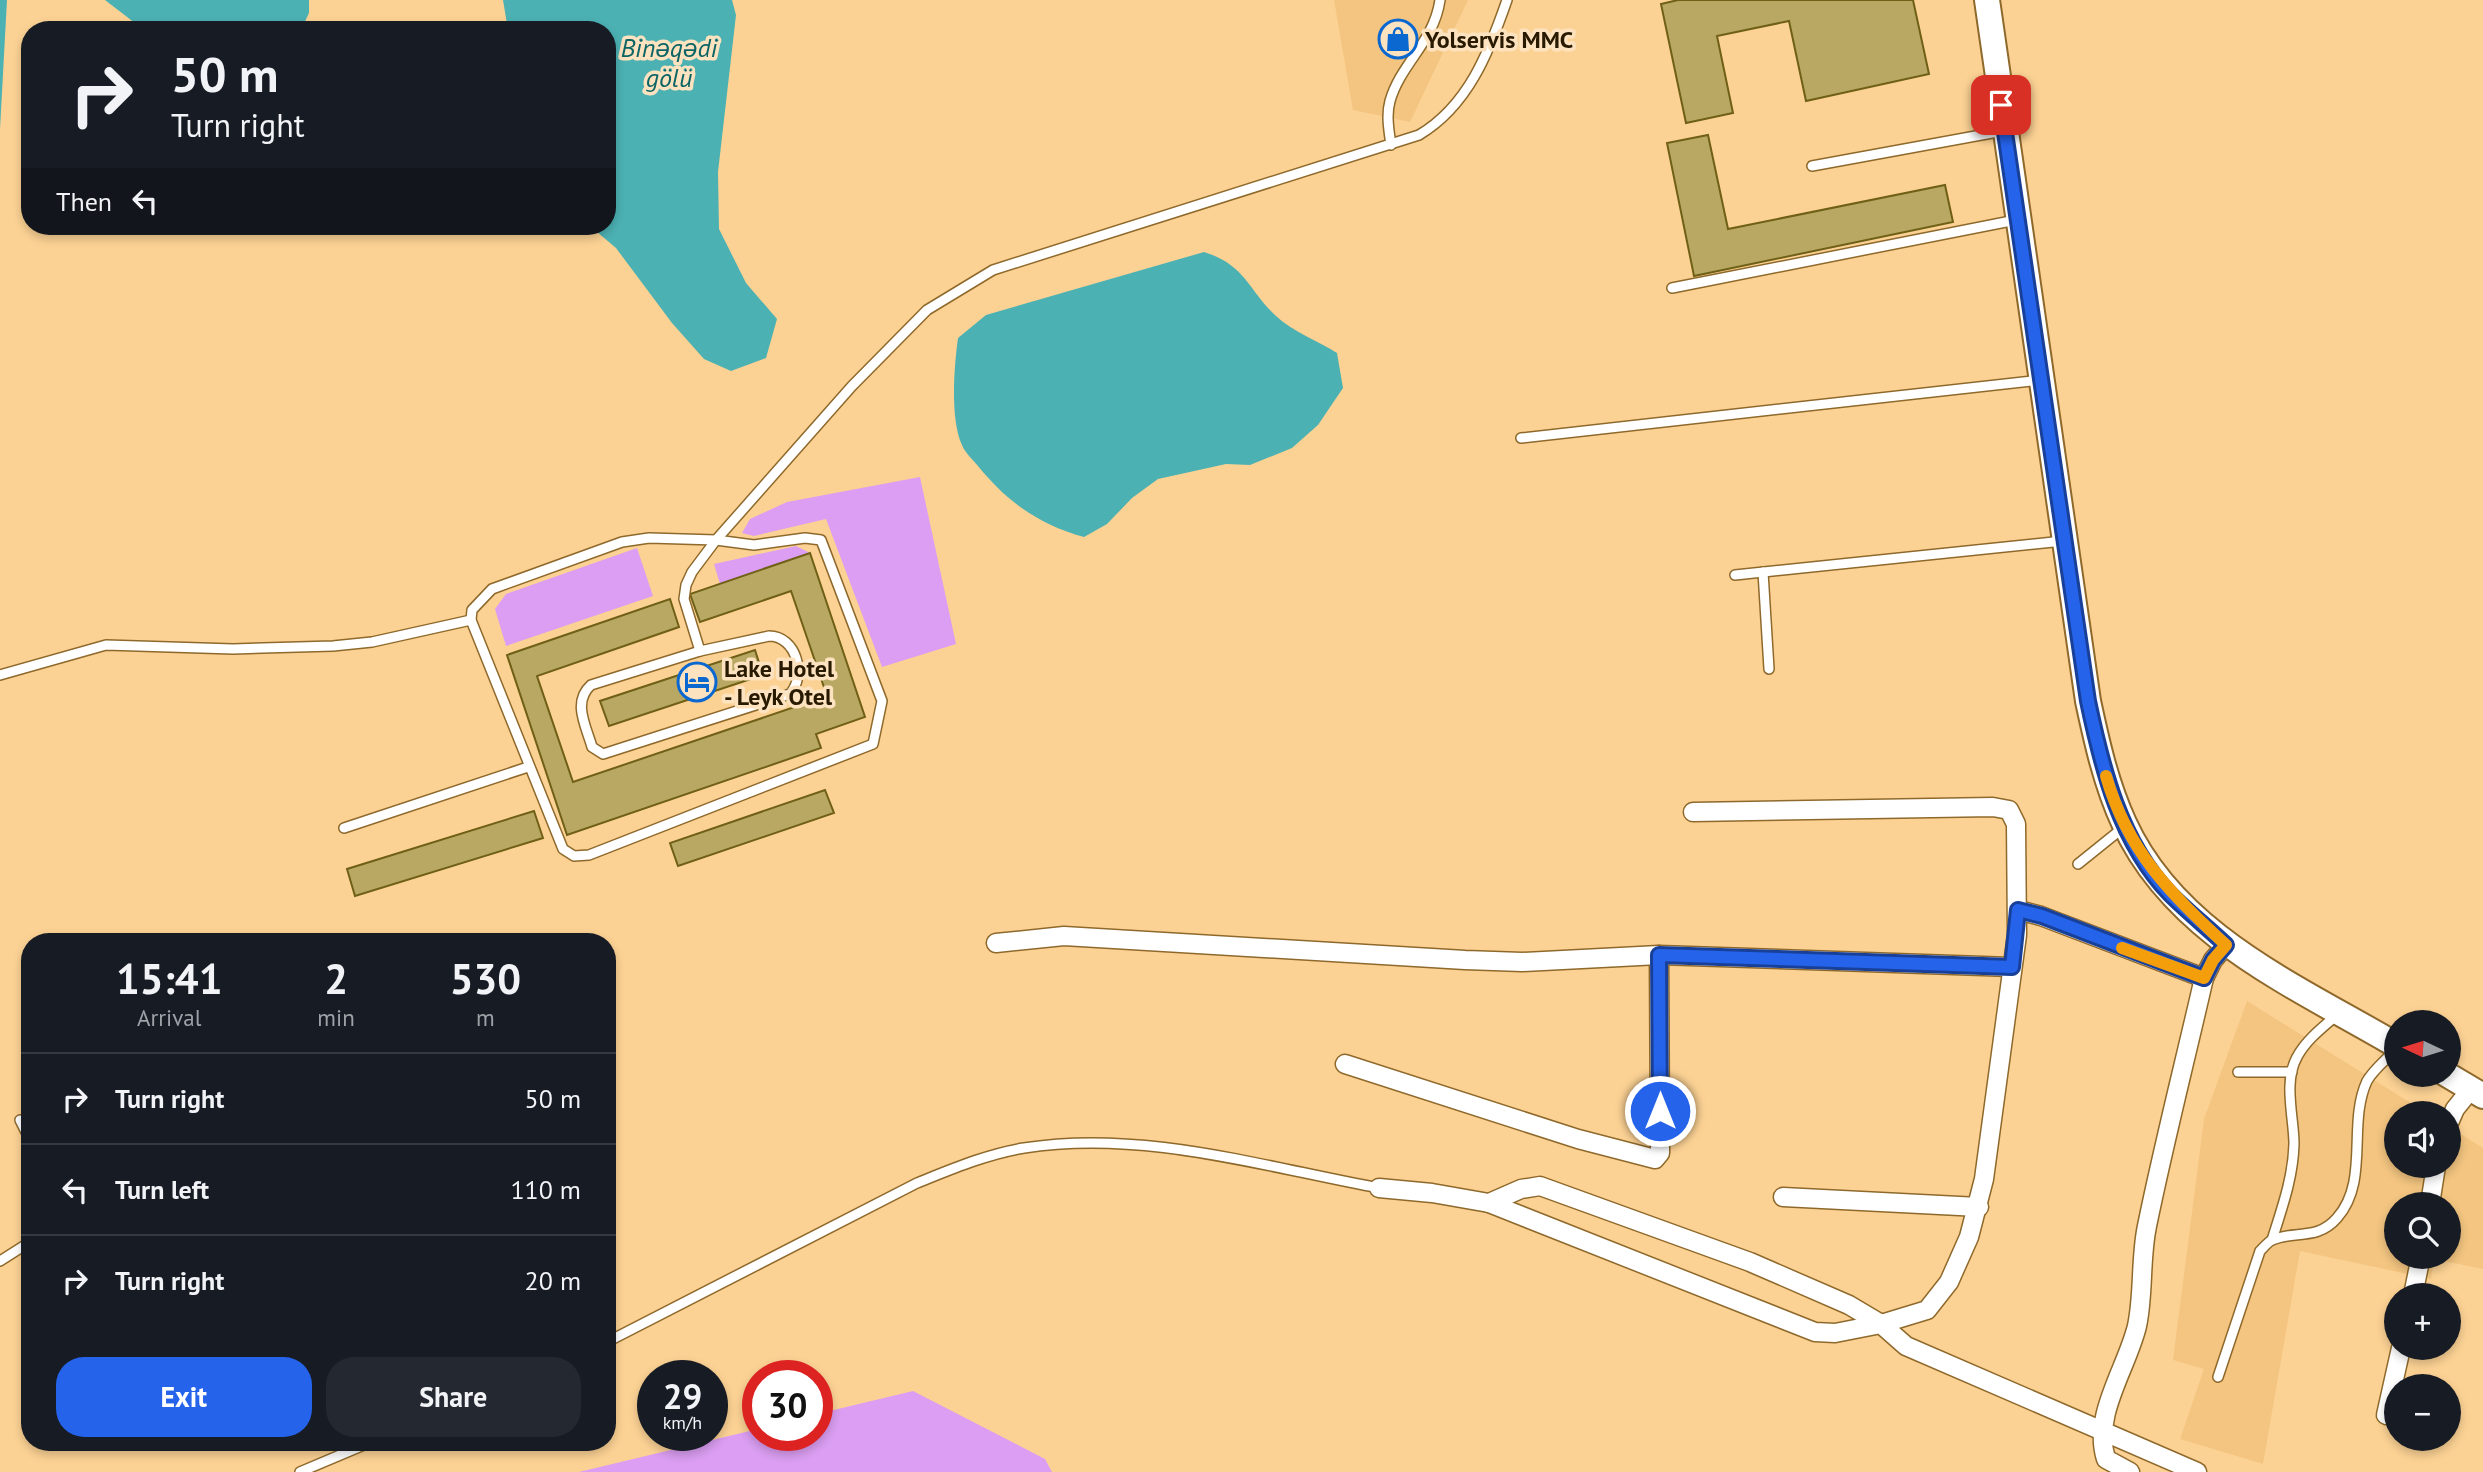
<!DOCTYPE html>
<html lang="en">
<head>
<meta charset="utf-8">
<style>
  :root { --surface:#171b24; --page:#242831; --text:#f1f3f6; --muted:#9ea1a6; --line:#363941; --accent:#2563eb }
  body { margin:0; font-family:"PT Sans",sans-serif; background:var(--page); color:var(--text); height:100vh; display:flex; flex-direction:column; font-size:26px; white-space:nowrap }
  * { box-sizing:border-box; margin:0 }
  p { font-size:23px; color:var(--muted) }
  .icon { flex:none; width:38px; height:38px; fill:none; stroke:currentColor; stroke-width:2; stroke-linecap:round; stroke-linejoin:round }
  .map { position:relative; flex:1; overflow:hidden }
  .drawer { position:absolute; left:21px; top:933px; width:595px; height:518px; display:flex; flex-direction:column; background:var(--surface); border-radius:28px; box-shadow:0 4px 10px #0003 }
  .drawer>* { flex:none }
  .hud { position:absolute; left:21px; top:21px; width:595px; height:214px; border-radius:28px; box-shadow:0 4px 10px #0003; background:#171b24; color:var(--text); overflow:hidden }
  .needle { width:46px; rotate:274deg }
  .controls { position:absolute; left:2384px; top:1010px; display:grid; gap:14px }
  .controls a { display:grid; place-items:center; width:77px; height:77px; border-radius:50%; background:var(--surface); box-shadow:0 4px 10px #0003; font-size:35px }
  .speed { position:absolute; left:637px; top:1360px; display:flex; gap:14px; font-size:35px; font-weight:700; text-align:center }
  .speed>* { display:grid; place-content:center; width:91px; height:91px; border-radius:50%; background:var(--surface); box-shadow:0 4px 10px #0003; line-height:1 }
  .speed small { font-size:18px; font-weight:400 }
  .speed .limit { border:10px solid #d22; background:#fff; color:#111 }
  .pin { position:absolute; display:grid; place-items:center; width:60px; height:60px; color:#fff; margin:-30px; border-radius:14px; box-shadow:0 4px 10px #0006 }
  .me { position:absolute; width:77px; margin:-38px; rotate:0deg; stroke-linejoin:round; filter:drop-shadow(0 0 5px #0008) }
  .turn { display:flex; align-items:center; gap:24px; height:147px; padding:0 35px; font-size:32px }
  .turn .icon { width:91px; height:91px; stroke-width:2.5 }
  .turn b { display:block; font-size:49px; line-height:60px }
  .then { display:flex; align-items:center; height:66px; padding:0 35px; background:#0003; gap:14px; font-size:26px }
  .eta { display:flex; justify-content:space-evenly; align-items:center; height:119px; text-align:center }
  .eta b { font-size:42px; font-weight:600; line-height:49px }
  .action { display:flex; gap:14px; margin-top:auto; padding:14px 35px }
  .action a { flex:1; height:80px; border-radius:28px; background:var(--accent); color:#fff; font-size:28px; font-weight:600; line-height:80px; text-align:center }
  .action a+a { background:var(--page); color:var(--text) }
  ul { padding:0; list-style:none }
  li { display:flex; align-items:center; gap:21px; height:91px; padding:0 35px; border-top:2px solid var(--line) }
  li div { flex:1 }
  li b { display:block; font-size:26px }
  li em { font-style:normal }
  .map>svg:first-child { display:block }
</style>
</head>
<body>
<div class="map">
<svg width="2483" height="1472" viewBox="0 0 2483 1472">
  <rect width="100%" height="100%" fill="#fcd294"/>
  <g fill="#f3c580" fill-rule="evenodd">
    <path d="M1334,0H1468L1410,122L1353,110Z"/>
    <path d="M2247,1001L2427,1113H2396V1166H2448V1126L2483,1148V1269L2434,1259L2431,1279L2300,1251L2263,1464L2180,1439L2204,1369L2173,1360L2204,1119ZM2396,1204H2448V1256H2396Z"/>
  </g>
  <g fill="#db9ef2">
    <path d="M920,477L956,644L882,667L826,519L754,536L742,533L750,519L787,502Z"/>
    <path d="M796,546L810,553L720,584L714,564Z"/>
    <path d="M637,548L653,596L506,646L495,609L506,594Z"/>
    <path d="M913,1391L1045,1459L1052,1472H579L758,1429V1435H817V1414Z"/>
  </g>
  <g fill="#4cb1b3">
    <path d="M0,0H7L0,129Z"/>
    <path d="M105,0H309V13L301,30H144Z"/>
    <path d="M503,0H732L736,15L718,172L719,229L746,283L777,319L766,358L731,371L704,359L672,323L616,248L590,226H607V30H508Z"/>
    <path d="M1204,252C1246,265 1248,290 1276,316C1292,331 1318,341 1337,353L1343,388L1318,425L1292,448L1250,465L1226,464L1158,479L1132,498L1107,524L1084,537C1040,525 1007,502 978,466C973,460 965,453 962,445C950,419 954,367 958,338L986,315Z"/>
  </g>
  <g fill="#b8a863" stroke="#6f6016" stroke-width="2">
    <path d="M1678,0H1913L1929,74L1806,101L1789,21L1717,36L1733,113L1686,123L1661,4Z"/>
    <path d="M1708,135L1728,229L1945,185L1953,222L1694,276L1667,143Z"/>
    <path d="M810,553L865,717L816,734L821,748L567,835L507,655L670,599L679,627L537,676L573,782L827,696L791,591L700,622L690,594Z"/>
    <path d="M755,650L763,675L609,726L600,701Z"/>
    <path d="M825,790L834,813L678,866L670,843Z"/>
    <path d="M534,811L543,838L355,896L347,869Z"/>
  </g>
  <g fill="none" stroke-linecap="round" stroke-linejoin="round">
    <defs>
      <g id="service">
        <path d="M1391,145C1389,131 1386,115 1390,101C1401,63 1434,42 1440,0"/>
        <path d="M1812,166L2003,131"/>
        <path d="M1672,288L2016,220"/>
        <path d="M1521,438L2040,380"/>
        <path d="M649,538L716,540L754,545L805,538L821,540L882,701L873,744L589,855L574,856L563,849L471,620L472,610L492,589L622,542Z"/>
        <path d="M1763,572L1769,669"/>
        <path d="M1735,575L2063,541"/>
        <path d="M769,636C796,636 807,675 790,694L603,754L592,747C586,726 572,702 591,685L700,651Z"/>
        <path d="M700,651L684,599L686,585L692,572L716,540L852,386L927,310L993,270L1419,135C1468,106 1489,52 1507,0"/>
        <path d="M0,675L106,645L233,649L333,646L372,642L471,620"/>
        <path d="M344,828L528,767"/>
        <path d="M2078,864L2124,827"/>
        <path d="M2238,1072H2292"/>
        <path d="M20,1120L30,1140"/>
        <path d="M2272,1240C2282,1208 2293,1178 2294,1144C2294,1118 2283,1082 2297,1057C2306,1040 2323,1027 2338,1014"/>
        <path d="M0,1261L30,1242"/>
        <path d="M607,1342L917,1183C952,1169 987,1154 1024,1148C1142,1129 1264,1167 1379,1188"/>
        <path d="M2218,1377L2260,1251C2263,1248 2268,1242 2272,1240C2295,1230 2317,1241 2337,1218C2370,1181 2347,1124 2367,1081C2373,1070 2387,1059 2396,1049"/>
        <path d="M300,1472L371,1442"/>
      </g>
      <g id="minor">
        <path d="M2018,910L2041,916L2204,978"/>
        <path d="M996,943L1064,936L1465,960L1522,962L1659,955L2012,967"/>
        <path d="M1345,1064L1578,1139L1655,1159L1660,1153V1137L1659,955"/>
        <path d="M2448,1125L2455,1109L2471,1089"/>
        <path d="M1379,1188L1432,1193L1489,1203L1521,1189L1540,1186L1750,1262L1849,1305L1881,1324L1906,1346L2197,1472"/>
        <path d="M1783,1197L1979,1207"/>
        <path d="M1489,1203L1815,1332L1835,1333L1881,1324L1927,1310L1949,1282L1969,1237L1984,1179L2017,935L2016,824L2009,810L1993,807L1693,812"/>
        <path d="M2430,1204L2436,1166"/>
        <path d="M2413,1295L2421,1256"/>
        <path d="M2386,1415L2401,1348"/>
        <path d="M2130,1472L2106,1459C2092,1415 2127,1368 2137,1326C2144,1293 2140,1259 2147,1226C2164,1143 2185,1061 2204,978L2213,960L2226,945"/>
      </g>
      <g id="secondary">
        <path d="M1987,0L2088,701C2097,743 2106,784 2124,823C2175,935 2296,986 2396,1045"/>
        <path d="M2446,1074L2483,1096"/>
      </g>
    </defs>
    <use href="#service" stroke="#8e692b" stroke-width="12"/>
    <use href="#minor" stroke="#8e692b" stroke-width="21"/>
    <use href="#secondary" stroke="#8e692b" stroke-width="28"/>
    <use href="#service" stroke="#fff" stroke-width="9"/>
    <use href="#minor" stroke="#fff" stroke-width="18"/>
    <use href="#secondary" stroke="#fff" stroke-width="24"/>
  </g>
  <g fill="none" stroke-linecap="round" stroke-linejoin="round">
    <defs>
      <path id="route" d="M1660,1111L1659,955L2012,967L2018,910L2042,916L2204,978L2213,960L2226,945C2208,928 2188,912 2170,894C2120,842 2102,768 2088,701L2001,105"/>
    </defs>
    <use href="#route" stroke="#184099" stroke-width="18"/>
    <use href="#route" stroke="#2563eb" stroke-width="12"/>
    <path stroke="#f59e0b" stroke-width="12" d="M2106,776C2128,852 2170,893 2226,945L2213,960L2204,978L2122,948"/>
  </g>
  <defs>
    <symbol id="shop-ring" viewBox="-11 -11 22 22"><circle r="9.5" fill="#fce2be" stroke="#0b68d1" stroke-width="1.5"/><path d="M-5-2.5h2.3a2.7 3.5 0 0 1 5.4 0H5L5.5 6h-11ZM-1.5-2.5h3a1.5 2.3 0 0 0-3 0Z" fill="#0b68d1"/></symbol>
    <symbol id="hotel-ring" viewBox="-11 -11 22 22"><circle r="9.5" fill="#fce2be" stroke="#0b68d1" stroke-width="1.5"/><path d="M-6-4.5h1.5V1H6V5H4.5V3h-9V5H-6ZM-4 0a1.8 1.8 0 1 1 3.6 0ZM.5 0V-2.5h3Q6-2.5 6 0Z" fill="#0b68d1"/></symbol>
  </defs>
  <g fill-rule="evenodd">
    <use href="#shop-ring" x="1376" y="17" width="44" height="44"/>
    <use href="#hotel-ring" x="675" y="660" width="44" height="44"/>
  </g>
  <g text-anchor="middle" dominant-baseline="central" stroke-width="7" stroke-linejoin="round" paint-order="stroke">
    <g font-size="24" font-weight="bold" fill="#281901" stroke="#fce2be" text-anchor="start">
      <text x="1425" y="39">Yolservis MMC</text>
      <text x="724" y="668">Lake Hotel<tspan x="724" dy="28">- Leyk Otel</tspan></text>
    </g>
    <g font-size="26" font-style="italic" fill="#0c6465" stroke="#fce2be">
      <text x="669" y="47">Binəqədi<tspan x="669" dy="30">gölü</tspan></text>
    </g>
  </g>
</svg>
<div class="controls">
<a><svg class="needle" viewBox="-14 -14 28 28"><path d="M0-13l5 13h-10z" fill="#e53935"/><path d="M0 13l5-13h-10z" fill="#9ea1a6"/></svg></a>
<a><svg class="icon" aria-label="sound" viewBox="0 0 24 24"><path d="M4 9h4l5-4v14l-5-4H4zM17 9q2 3 0 6"/></svg></a>
<a><svg class="icon" aria-label="search" viewBox="0 0 24 24"><circle cx="10" cy="10" r="6"/><path d="M15 15l6 6"/></svg></a>
<a>+</a>
<a>−</a>
</div>
<div class="speed"><div>29<small>km/h</small></div><div class="limit">30</div></div>
<div class="pin" style="left:2001px;top:105px;background:#d93025"><svg class="icon" aria-label="arrive" viewBox="0 0 24 24"><path d="M6 21V4h12l-3 4 3 4H6"/></svg></div>
<svg class="me" style="left:1660px;top:1111px" viewBox="-20 -20 40 40"><circle r="17" fill="#2563eb" stroke="#fff" stroke-width="3"/><path d="M0-11L8 9 0 5-8 9z" fill="#fff"/></svg>
<div class="hud">
<div class="turn"><svg class="icon" aria-label="right" viewBox="0 0 24 24"><path d="M7 20v-9h11M14 6l5 5-5 5"/></svg><div><b>50 m</b>Turn right</div></div>
<div class="then">Then<svg class="icon" aria-label="left" viewBox="0 0 24 24"><path d="M17 20v-9H6M10 6l-5 5 5 5"/></svg></div>
</div>
<section class="drawer">
<div class="eta">
<div><b>15:41</b><p>Arrival</p></div>
<div><b>2</b><p>min</p></div>
<div><b>530</b><p>m</p></div>
</div>
<ul>
<li><svg class="icon" aria-label="right" viewBox="0 0 24 24"><path d="M7 20v-9h11M14 6l5 5-5 5"/></svg><div><b>Turn right</b></div><em>50 m</em></li>
<li><svg class="icon" aria-label="left" viewBox="0 0 24 24"><path d="M17 20v-9H6M10 6l-5 5 5 5"/></svg><div><b>Turn left</b></div><em>110 m</em></li>
<li><svg class="icon" aria-label="right" viewBox="0 0 24 24"><path d="M7 20v-9h11M14 6l5 5-5 5"/></svg><div><b>Turn right</b></div><em>20 m</em></li>
</ul>
<div class="action"><a>Exit</a><a>Share</a></div>
</section>
</div>
</body>
</html>
